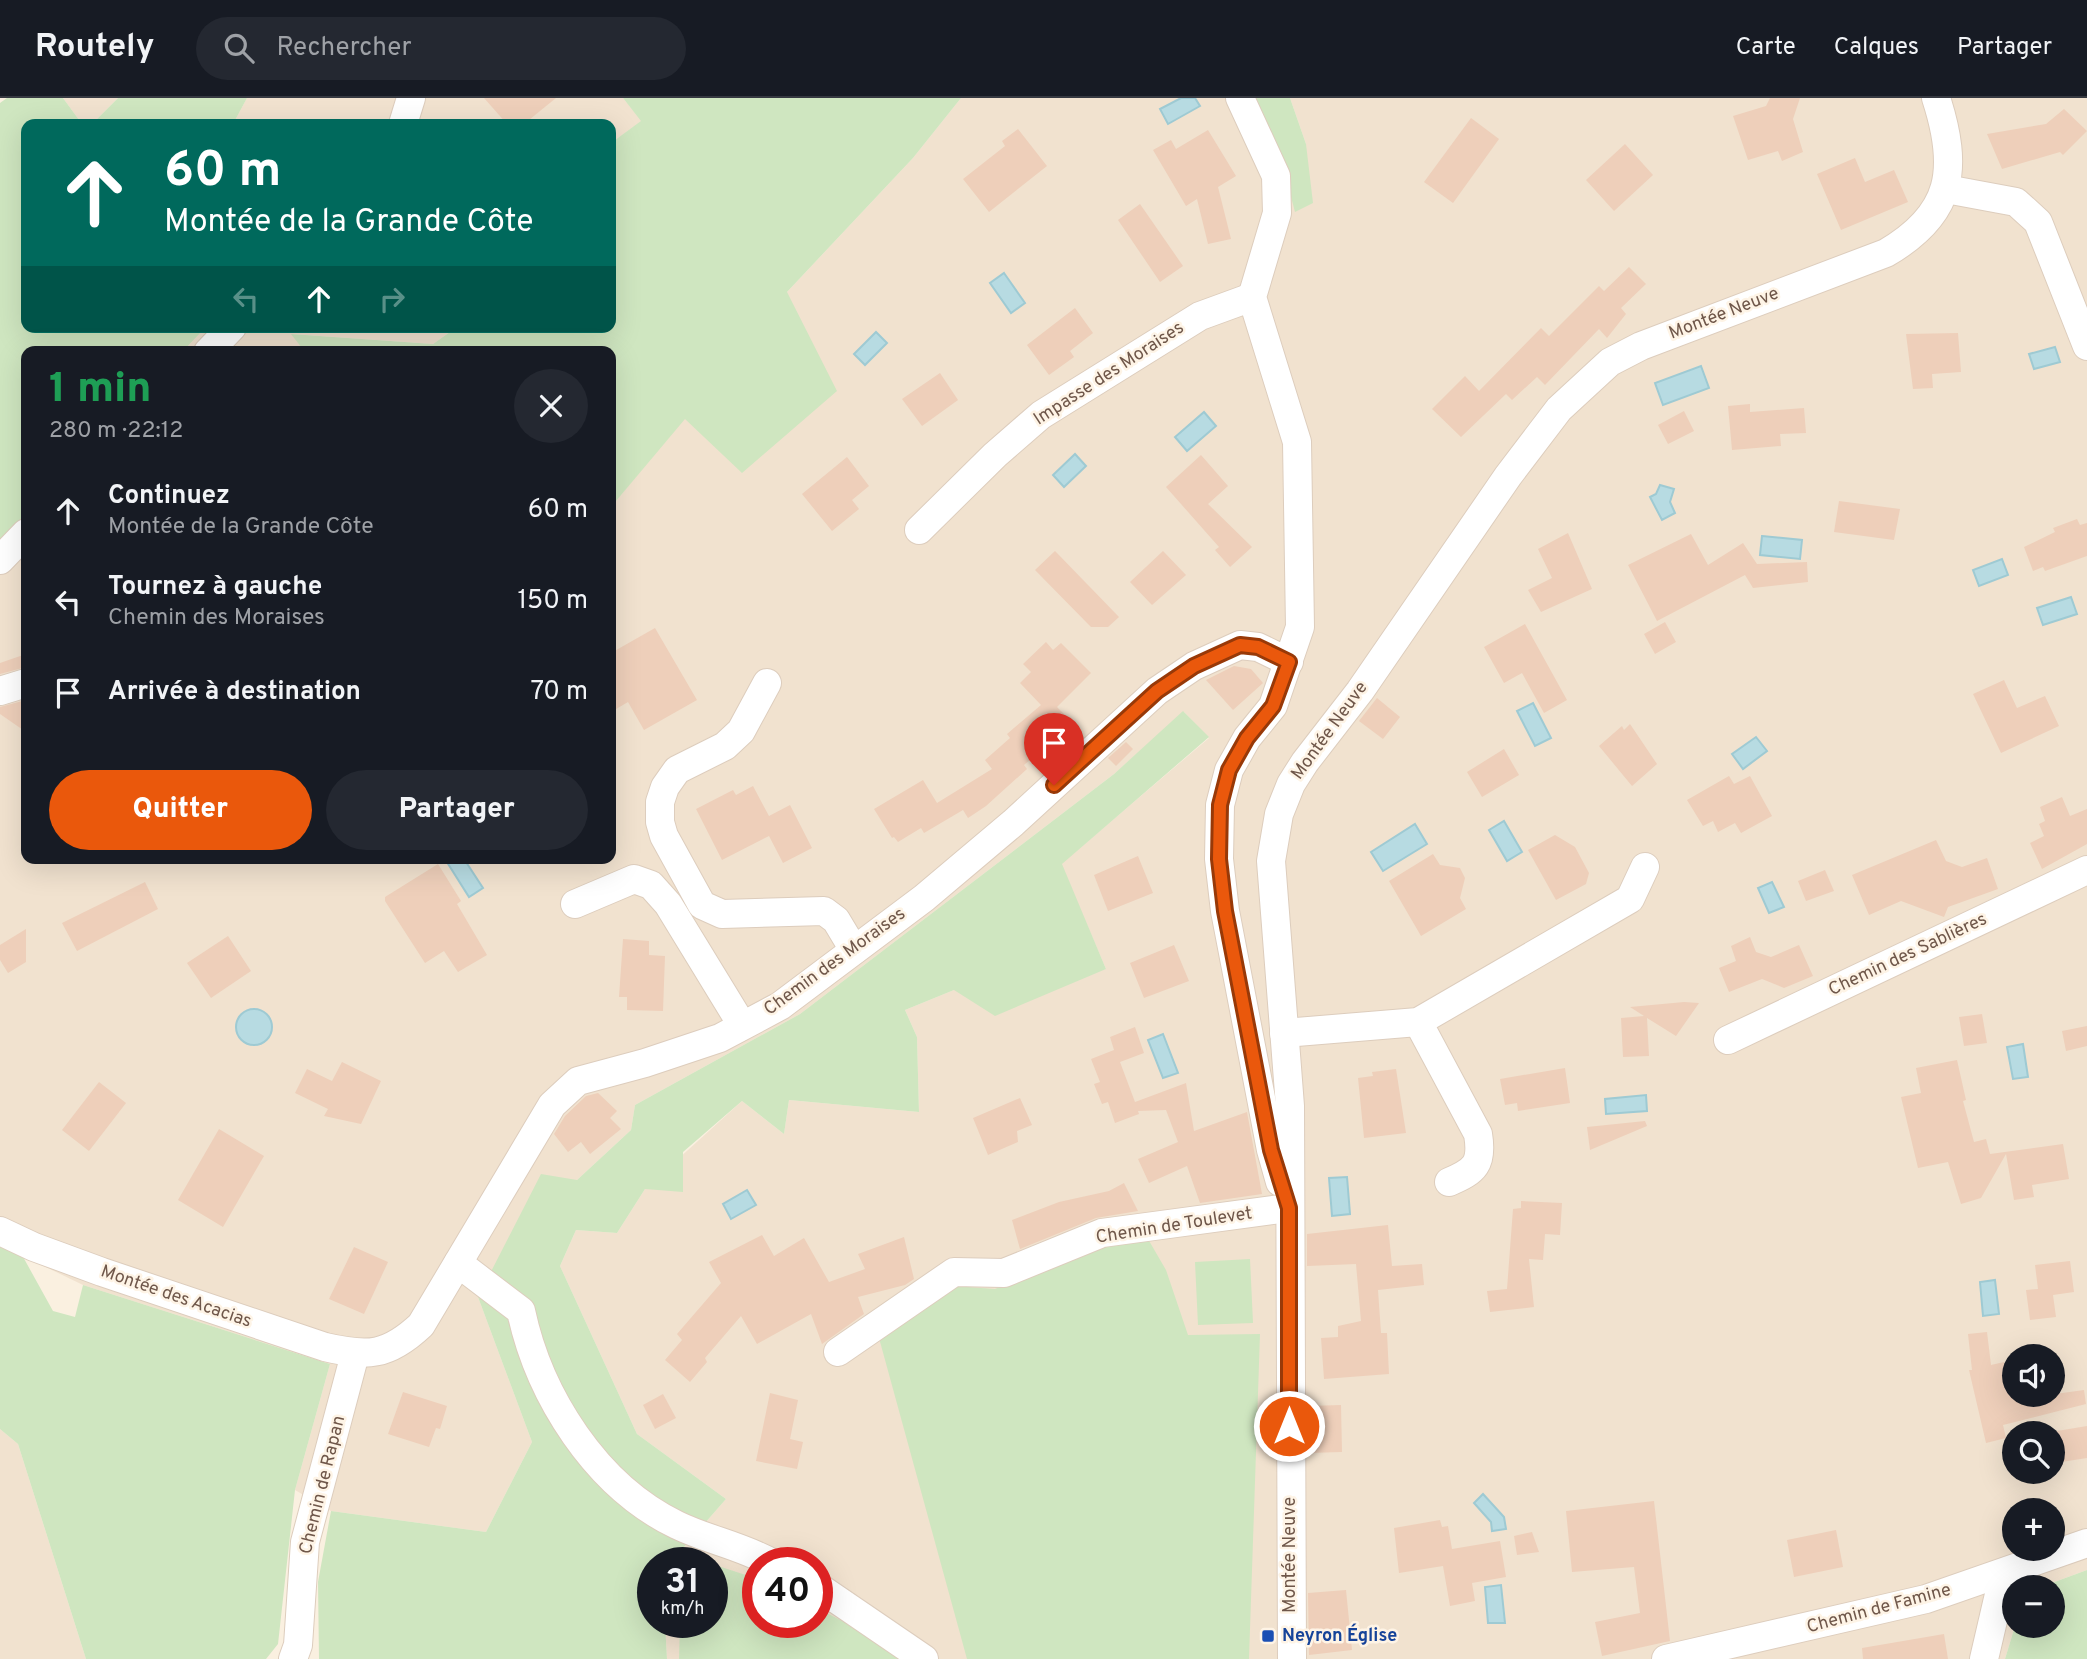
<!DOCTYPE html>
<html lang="fr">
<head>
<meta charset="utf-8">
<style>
  :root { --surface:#171b24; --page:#242831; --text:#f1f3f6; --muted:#9ea1a6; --line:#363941; --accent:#ea580c }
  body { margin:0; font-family:Overpass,sans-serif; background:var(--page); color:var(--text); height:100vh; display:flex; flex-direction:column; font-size:26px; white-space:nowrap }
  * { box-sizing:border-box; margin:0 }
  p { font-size:23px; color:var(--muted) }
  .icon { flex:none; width:38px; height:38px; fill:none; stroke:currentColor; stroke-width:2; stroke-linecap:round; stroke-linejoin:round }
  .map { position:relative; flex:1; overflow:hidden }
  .details { position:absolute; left:21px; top:248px; width:595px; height:518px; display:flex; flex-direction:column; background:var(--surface); border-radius:14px; box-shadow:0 7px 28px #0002 }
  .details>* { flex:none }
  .top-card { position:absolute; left:21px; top:21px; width:595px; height:214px; border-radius:14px; box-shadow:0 7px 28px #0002; background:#00695c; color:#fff; overflow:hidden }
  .tools { position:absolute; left:2002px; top:1246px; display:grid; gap:14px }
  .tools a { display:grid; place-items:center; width:63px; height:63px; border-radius:50%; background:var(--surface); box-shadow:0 7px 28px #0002; font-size:35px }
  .speed { position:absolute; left:637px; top:1449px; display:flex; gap:14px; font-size:35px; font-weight:700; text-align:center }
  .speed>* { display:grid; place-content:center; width:91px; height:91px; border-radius:50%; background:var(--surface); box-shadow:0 7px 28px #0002; line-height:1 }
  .speed small { font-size:18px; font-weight:400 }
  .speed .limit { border:10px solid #d22; background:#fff; color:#111 }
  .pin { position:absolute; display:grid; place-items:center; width:60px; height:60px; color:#fff; margin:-72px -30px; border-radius:50% 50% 50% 0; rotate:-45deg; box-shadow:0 0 7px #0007 }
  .pin .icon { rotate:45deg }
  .me { position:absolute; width:77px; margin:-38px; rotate:0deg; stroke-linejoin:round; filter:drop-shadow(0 0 5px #0008) }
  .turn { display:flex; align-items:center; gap:24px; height:147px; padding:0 28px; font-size:32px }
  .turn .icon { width:91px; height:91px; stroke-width:2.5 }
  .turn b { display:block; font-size:49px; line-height:60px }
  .lanes { display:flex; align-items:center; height:66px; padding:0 28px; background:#0003; justify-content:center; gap:35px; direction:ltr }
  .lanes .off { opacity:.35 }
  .round { display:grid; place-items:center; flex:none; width:74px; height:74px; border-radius:37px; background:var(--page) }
  .headline { display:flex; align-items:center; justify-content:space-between; height:119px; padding:0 28px }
  h1 { font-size:42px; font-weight:800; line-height:52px; color:#1e9e55 }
  .cta { display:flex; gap:14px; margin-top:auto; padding:14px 28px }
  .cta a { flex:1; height:80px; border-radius:42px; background:var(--accent); color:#fff; font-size:28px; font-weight:800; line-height:80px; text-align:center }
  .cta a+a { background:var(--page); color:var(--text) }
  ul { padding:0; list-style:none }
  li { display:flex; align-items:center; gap:21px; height:91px; padding:0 28px }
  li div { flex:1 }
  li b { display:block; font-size:26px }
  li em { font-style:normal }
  header { display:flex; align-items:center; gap:42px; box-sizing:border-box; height:98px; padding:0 35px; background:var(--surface); border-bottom:2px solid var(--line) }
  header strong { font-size:33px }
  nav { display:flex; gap:38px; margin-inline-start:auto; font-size:24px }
  .search { width:490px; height:63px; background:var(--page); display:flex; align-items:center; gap:18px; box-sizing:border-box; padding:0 24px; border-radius:38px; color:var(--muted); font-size:26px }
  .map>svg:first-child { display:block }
</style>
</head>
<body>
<header>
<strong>Routely</strong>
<div class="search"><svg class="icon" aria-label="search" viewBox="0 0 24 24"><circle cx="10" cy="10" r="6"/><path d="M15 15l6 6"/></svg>Rechercher</div>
<nav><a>Carte</a><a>Calques</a><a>Partager</a></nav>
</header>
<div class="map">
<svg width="2087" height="1561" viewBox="0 0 2087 1561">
  <rect width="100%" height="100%" fill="#faf0e0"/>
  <g fill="#f1e2cf" fill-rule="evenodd">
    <path d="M63,0H118L92,26H82Z"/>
    <path d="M247,0H623L642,23L611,45V26H233Z"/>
    <path d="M961,0H1253L1279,53L1296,113L1306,46L1290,0H2087V1472L2041,1489H2014L2015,1528L2005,1561H667L665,1524H712V1465H670L726,1401L637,1336L560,1168L576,1132L617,1135L645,1091L742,1003L784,1036L789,1002L919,1014L917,939L905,912L954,892L1106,871L1061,766L1209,640L1184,614L1114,676L800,916L635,1007L631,1032L577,1082L478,1199L532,1344L486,1434L331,1413L295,1392L330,1266L83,1187L0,1147V444L24,418L26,420V761H611V409L787,194L913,60ZM2014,1258H2053V1297H2014ZM2014,1335H2053V1374H2014ZM2014,1412H2053V1451H2014ZM758,1465H817V1524H758Z"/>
    <path d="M206,229H457L433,246L292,236L305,254H182Z"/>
    <path d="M0,1331L18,1346L86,1561H0Z"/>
  </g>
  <g fill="#cfe6c0">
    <path d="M7,0H63L82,26H26V229H206L182,254H26V416L0,444V5Z"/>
    <path d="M118,0H247L233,26H92Z"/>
    <path d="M623,0H961L913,60L787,194L837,293L742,375L685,321L611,409V254H305L291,236L433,246L457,229H611V45L641,23Z"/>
    <path d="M1253,0H1290L1306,46L1313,105L1295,114L1279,53Z"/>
    <path d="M1183,613L1209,639L1062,766L1106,871L995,918L954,892L905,912L917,939L919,1014L789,1002L784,1036L742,1003L683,1054V1094L645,1091L617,1135L576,1132L560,1168L637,1336L726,1401L670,1465H653V1524H665L667,1561H319L318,1484L331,1413L486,1434L532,1344L478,1199L541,1076L577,1082L631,1032L635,1007L800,916L1114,676Z"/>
    <path d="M1148,1141L1166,1172L1188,1237L1260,1236L1249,1561H967L879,1240L954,1188L995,1191L1092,1150Z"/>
    <path d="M0,1147L22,1157L53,1213L75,1219L83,1187L330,1266L295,1392L278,1546L266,1561H86L18,1346L0,1331Z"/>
    <path d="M1250,1161L1253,1225L1198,1227L1195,1164Z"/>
    <path d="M712,1466L758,1481V1524H817V1510L881,1543L903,1561H679L680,1524H712Z"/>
    <path d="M2087,1472V1561H2005L2015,1528H2053V1489H2041Z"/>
  </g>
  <g fill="#b7dbe2" stroke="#9ecad3" stroke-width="2">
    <path d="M1181,0H1195L1200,8L1168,26L1160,11Z"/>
    <path d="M1004,175L1025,205L1011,215L990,185Z"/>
    <path d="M876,234L887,245L865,267L854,256Z"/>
    <path d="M2055,249L2060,264L2034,271L2029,256Z"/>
    <path d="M1701,268L1709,290L1663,307L1655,285Z"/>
    <path d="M1204,314L1216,328L1187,353L1175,339Z"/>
    <path d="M1075,356L1086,368L1064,389L1053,377Z"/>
    <path d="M1660,387L1674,391L1670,404L1675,415L1662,422L1650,399L1656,396Z"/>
    <path d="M1762,438L1802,442L1800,461L1760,457Z"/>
    <path d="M2002,461L2008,477L1979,488L1973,472Z"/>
    <path d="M2071,499L2077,516L2043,527L2037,510Z"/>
    <path d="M1533,605L1551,640L1535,648L1517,613Z"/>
    <path d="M1756,639L1767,653L1743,671L1732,656Z"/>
    <path d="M1504,723L1522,754L1507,763L1489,732Z"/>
    <path d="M1415,726L1427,746L1383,773L1371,754Z"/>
    <path d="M445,761H464L483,790L469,799Z"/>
    <path d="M1772,784L1784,809L1769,815L1758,790Z"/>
    <circle cx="254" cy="929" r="18"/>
    <path d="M1163,936L1178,975L1163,980L1148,942Z"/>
    <path d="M2023,946L2028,979L2013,981L2007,949Z"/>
    <path d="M1646,997L1647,1013L1606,1016L1605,1001Z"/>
    <path d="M1347,1079L1350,1116L1332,1118L1329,1080Z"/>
    <path d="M747,1092L756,1107L731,1121L723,1106Z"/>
    <path d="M1995,1182L1999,1216L1983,1218L1980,1184Z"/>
    <path d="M1483,1396L1504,1419L1506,1431L1492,1433L1491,1424L1474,1405Z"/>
    <path d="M1501,1487L1505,1525H1488L1485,1489Z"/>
  </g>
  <g fill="#eecfba">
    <path d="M484,0H556L524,26H507Z"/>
    <path d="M1770,0H1800L1793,21L1803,54L1782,63L1778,53L1748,62L1733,18L1766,8Z"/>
    <path d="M2064,11L2087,33L2063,57L2060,54L2002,71L1987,36L2046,26Z"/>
    <path d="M1471,20L1499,41L1453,105L1424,84Z"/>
    <path d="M1018,31L1047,68L989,114L963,81L1005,48L1002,43Z"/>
    <path d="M1208,32L1236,78L1218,89L1231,141L1208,146L1197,101L1186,108L1153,52L1171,42L1176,51Z"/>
    <path d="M1625,46L1653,77L1614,113L1586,82Z"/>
    <path d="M1855,60L1865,84L1894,72L1908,104L1841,132L1817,76Z"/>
    <path d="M1140,106L1183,168L1160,184L1118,122Z"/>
    <path d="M1629,169L1646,186L1621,210L1626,216L1607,240L1599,231L1545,287L1537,279L1512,302L1506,296L1461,339L1432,311L1465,278L1479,293L1541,230L1549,238L1599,188L1604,193Z"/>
    <path d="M1075,210L1093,235L1070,253L1074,259L1049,277L1027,247Z"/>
    <path d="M1958,235L1961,274L1932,276L1933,290L1913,291L1906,236Z"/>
    <path d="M940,275L958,302L922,328L902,301Z"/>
    <path d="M1750,306V314L1804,310L1806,335L1780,336L1781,348L1732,352L1728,308Z"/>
    <path d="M1684,313L1694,333L1668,346L1658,327Z"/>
    <path d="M1201,357L1228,388L1208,406L1252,449L1230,469L1215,452L1219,449L1166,389Z"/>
    <path d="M847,359L869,388L852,402L859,411L832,433L802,396Z"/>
    <path d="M1839,403L1900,411L1894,442L1834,434Z"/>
    <path d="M2077,421L2080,427L2087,425V458L2045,473L2043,469L2033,473L2024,449L2055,434L2053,430Z"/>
    <path d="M1568,435L1592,491L1541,514L1528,492L1552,480L1538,451Z"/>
    <path d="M1691,436L1708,467L1743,445L1757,466L1807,464L1808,484L1753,490L1745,477L1657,523L1628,467Z"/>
    <path d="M1055,453L1119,519L1108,529H1091L1035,472Z"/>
    <path d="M1163,453L1186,477L1152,507L1130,484Z"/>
    <path d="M1665,524L1676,544L1655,556L1644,536Z"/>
    <path d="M1525,526L1567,602L1544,615L1522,575L1504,585L1484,549Z"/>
    <path d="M655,530L697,602L644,632L628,604L611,614V555Z"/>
    <path d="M1046,544L1053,552L1061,545L1091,575L1057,609L1068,620L1039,647L1043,651L1024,667L1027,671L986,708L968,720L963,712L924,735L921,730L898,744L894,739L892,740L874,711L923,682L937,705L992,671L985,662L1010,640L1007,636L1041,607L1020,585L1031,574L1023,566Z"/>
    <path d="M26,556V569L0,576V565Z"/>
    <path d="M1234,568L1251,571L1263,585L1233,612L1206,582Z"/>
    <path d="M2004,582L2017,610L2045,598L2059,628L2001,655L1973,596Z"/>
    <path d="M1377,600L1400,619L1383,641L1359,623Z"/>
    <path d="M26,602V634L0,616V609Z"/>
    <path d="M1630,626L1657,666L1632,688L1599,648L1622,628L1624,632Z"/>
    <path d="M1126,644L1133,651L1116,668L1108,660Z"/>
    <path d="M1504,651L1519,677L1482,699L1467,674Z"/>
    <path d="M1729,678L1734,686L1750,678L1772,718L1741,735L1735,725L1718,734L1713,723L1703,728L1687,702Z"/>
    <path d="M753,688L769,718L790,707L812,750L783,765L769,738L722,762L696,711L733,692L736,697Z"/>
    <path d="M2062,699L2070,718L2087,711V746L2042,771L2030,745L2044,738L2039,726L2045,723L2040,709Z"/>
    <path d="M1555,737L1575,749L1589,775L1586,786L1556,802L1528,752Z"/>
    <path d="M1936,742L1946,763L1962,769L1987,760L1998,791L1948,809L1944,819L1901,803L1869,817L1852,777Z"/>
    <path d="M1433,756L1440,767L1460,770L1465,780L1460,800L1466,811L1421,838L1389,783Z"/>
    <path d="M1138,758L1153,795L1108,813L1094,777Z"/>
    <path d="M438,766L461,803L457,806L487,857L458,874L444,853L425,865L385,803V799Z"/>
    <path d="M1825,772L1834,793L1806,803L1798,783Z"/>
    <path d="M145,784L158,811L77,853L62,825Z"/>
    <path d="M26,831V864L8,875L0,862V847Z"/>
    <path d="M228,838L251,873L211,900L187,865Z"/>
    <path d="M1750,839L1756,854L1771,859L1799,847L1813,878L1784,890L1762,881L1729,894L1719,870L1736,863L1731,848Z"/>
    <path d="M623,841L649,843V857L665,858L663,913L627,912V899H619Z"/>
    <path d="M1174,847L1189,883L1144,900L1130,865Z"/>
    <path d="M1684,904L1699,905L1676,938L1647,920L1649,958L1623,959L1621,920L1644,918L1630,909Z"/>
    <path d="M1982,916L1987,945L1964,948L1959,919Z"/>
    <path d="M2087,928V948L2066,953L2062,933Z"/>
    <path d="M1135,929L1144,955L1120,964L1135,1004L1186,985L1194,1033L1247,1014L1262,1096L1200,1105L1187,1068L1149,1085L1138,1061L1178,1044L1166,1012L1138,1013L1139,1016L1115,1025L1108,1004L1102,1006L1094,986L1100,984L1091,961L1114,952L1110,939Z"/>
    <path d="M1957,962L1966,1002L1963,1003L1974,1044L1986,1041L1990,1056L2063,1046L2069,1081L2032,1087L2034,1099L2014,1102L2006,1056L1981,1100L1961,1106L1948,1064L1918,1070L1901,999L1921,995L1916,970Z"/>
    <path d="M342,964L381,983L361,1026L324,1018L328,1011L295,995L307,971L332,983Z"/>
    <path d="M1565,970L1570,1005L1518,1013L1517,1005L1505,1007L1500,981Z"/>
    <path d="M1396,971L1406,1035L1364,1040L1358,980L1373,978L1372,974Z"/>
    <path d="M99,984L126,1005L89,1053L62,1032Z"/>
    <path d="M598,995L617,1013L610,1020L621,1031L590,1056L581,1044L568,1054L554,1036L565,1018L586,998Z"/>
    <path d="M1020,1000L1032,1027L1017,1033L1018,1044L988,1057L973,1020Z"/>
    <path d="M1645,1023L1647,1028L1590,1052L1587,1029Z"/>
    <path d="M219,1031L264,1058L223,1129L178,1102Z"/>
    <path d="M1124,1085L1138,1113L1096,1120L1020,1151L1012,1122L1059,1104L1109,1093Z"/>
    <path d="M1521,1103L1562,1105L1560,1137L1545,1136L1543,1162L1529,1161L1534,1209L1490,1214L1487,1193L1507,1191L1513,1111L1521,1110Z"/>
    <path d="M1388,1127L1392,1168L1422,1166L1424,1187L1378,1192L1381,1235H1387L1389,1276L1324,1281L1321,1240L1338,1239V1228L1361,1223L1356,1166L1307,1168V1136Z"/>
    <path d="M762,1137L774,1158L804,1140L829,1184L865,1171L858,1156L904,1139L914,1181L905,1187L858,1199L864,1216L822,1246L811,1216L757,1246L741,1218L705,1260L707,1264L690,1284L665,1262L682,1242L677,1236L721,1185L709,1164Z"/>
    <path d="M354,1149L388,1164L364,1216L329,1201Z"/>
    <path d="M2070,1163L2074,1194L2053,1197L2056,1219L2030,1222L2026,1192L2038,1191L2035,1167Z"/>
    <path d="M1987,1234L1991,1267L2004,1264L2013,1302L2084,1292L2086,1306L2003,1327L2006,1340L1986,1345L1969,1272H1972L1968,1236Z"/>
    <path d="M403,1294L447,1308L440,1331L436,1330L429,1349L388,1336Z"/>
    <path d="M770,1295L798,1302L790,1341L803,1344L797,1371L756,1363Z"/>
    <path d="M663,1296L676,1320L655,1331L643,1307Z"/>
    <path d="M1341,1307L1342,1354L1308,1355V1308Z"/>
    <path d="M2087,1328V1360L2055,1365L2051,1334Z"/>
    <path d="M1654,1403L1670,1543L1602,1558L1595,1524L1640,1515L1634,1469L1572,1474L1566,1413Z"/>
    <path d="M1440,1422L1442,1429L1448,1428L1452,1451L1500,1443L1506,1479L1472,1485L1475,1503L1450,1508L1443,1468L1399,1475L1394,1430Z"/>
    <path d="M1836,1432L1843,1469L1794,1479L1787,1442Z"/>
    <path d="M1532,1434L1539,1454L1517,1457L1514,1438Z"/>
    <path d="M1346,1492L1352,1552L1309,1557L1308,1495Z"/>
    <path d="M1944,1536L1948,1561H1863L1862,1550Z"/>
  </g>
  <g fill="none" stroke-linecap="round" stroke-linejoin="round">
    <defs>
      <g id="minor">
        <path d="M1240,0L1276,78L1277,115L1252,199L1297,344L1300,529L1273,608L1247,640L1229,672L1220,707L1219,761L1225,813L1271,1052L1280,1084"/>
        <path d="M403,26L411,0"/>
        <path d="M1946,91L2016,104L2038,124L2087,248"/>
        <path d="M208,254L232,229"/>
        <path d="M919,432L995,357L1041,317L1200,218L1252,199"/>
        <path d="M0,462L26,435"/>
        <path d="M767,585L741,633L725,648L677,672L665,689L660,704V724L664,738L702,807L722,816L824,813L836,822L854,852"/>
        <path d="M0,593L26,585"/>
        <path d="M575,806L634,781L651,787L668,806L742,927"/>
        <path d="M1418,924L1478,1036C1483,1066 1475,1073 1449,1084"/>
        <path d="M1284,935L1418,924L1630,801L1645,769"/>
        <path d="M1728,942L2087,772"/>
        <path d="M0,1133L34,1149L102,1174L325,1249C368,1259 388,1258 421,1227L552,1007L578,983L645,965L720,940L780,908L924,800L1013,725L1157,593L1194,568L1240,547L1258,549L1289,564"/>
        <path d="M458,1165L521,1213C539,1298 596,1388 677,1427C708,1442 742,1448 772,1465"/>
        <path d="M838,1254L954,1174L1004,1175L1102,1135L1288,1110"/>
        <path d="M817,1488L924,1561"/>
        <path d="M293,1561L298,1547L305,1444L355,1256"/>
        <path d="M1292,1561L1290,1008L1271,763L1279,716L1291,686L1305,664L1360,593L1508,378L1559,311L1610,264L1641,248L1886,155C1953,116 1959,71 1936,0"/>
        <path d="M1666,1561L1926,1501L2087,1445"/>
        <path d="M1984,1561L2004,1475"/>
      </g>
    </defs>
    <use href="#minor" stroke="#ddcdbd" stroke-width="30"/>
    <use href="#minor" stroke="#fff" stroke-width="28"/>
  </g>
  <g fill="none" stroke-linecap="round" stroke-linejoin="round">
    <defs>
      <path id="route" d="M1054,687L1157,593L1194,568L1240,547L1258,549L1289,564L1273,608L1247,640L1229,672L1220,707L1219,761L1225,813L1271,1052L1289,1110V1328"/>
    </defs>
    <use href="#route" stroke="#983908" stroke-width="18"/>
    <use href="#route" stroke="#ea580c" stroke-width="12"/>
  </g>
  <rect fill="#1a4fb4" stroke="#fef4e6" stroke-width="2.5" x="1261" y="1531" width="14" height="14" rx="3.5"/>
  <g text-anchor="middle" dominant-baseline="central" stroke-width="5" stroke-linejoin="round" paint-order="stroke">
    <g font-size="18" fill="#6f574a" stroke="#fef4e6">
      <text transform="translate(1724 216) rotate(-21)">Montée Neuve</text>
      <text transform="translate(1109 276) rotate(-33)">Impasse des Moraises</text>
      <text transform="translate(1330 633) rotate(-54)">Montée Neuve</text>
      <text transform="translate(1908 857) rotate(-25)">Chemin des Sablières</text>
      <text transform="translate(835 864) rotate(-36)">Chemin des Moraises</text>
      <text transform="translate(1174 1128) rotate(-9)">Chemin de Toulevet</text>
      <text transform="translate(176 1199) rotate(19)">Montée des Acacias</text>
      <text transform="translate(323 1387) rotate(-76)">Chemin de Rapan</text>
      <text transform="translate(1290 1457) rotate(-90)">Montée Neuve</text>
      <text transform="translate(1879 1511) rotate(-15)">Chemin de Famine</text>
    </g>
    <g font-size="18" font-weight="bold" fill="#164399" stroke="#fef4e6" text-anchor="start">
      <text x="1282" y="1538">Neyron Église</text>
    </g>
  </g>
</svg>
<div class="tools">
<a><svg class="icon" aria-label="sound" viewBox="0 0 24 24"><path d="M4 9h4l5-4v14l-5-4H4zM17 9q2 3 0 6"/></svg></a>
<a><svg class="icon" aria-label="search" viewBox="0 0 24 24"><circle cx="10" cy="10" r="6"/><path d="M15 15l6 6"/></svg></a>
<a>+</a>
<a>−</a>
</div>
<div class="speed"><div>31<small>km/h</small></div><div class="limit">40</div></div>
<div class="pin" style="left:1054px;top:687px;background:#d93025"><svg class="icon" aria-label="arrive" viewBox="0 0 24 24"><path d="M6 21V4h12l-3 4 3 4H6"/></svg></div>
<svg class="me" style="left:1289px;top:1328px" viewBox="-20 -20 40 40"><circle r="17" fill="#ea580c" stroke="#fff" stroke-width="3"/><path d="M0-11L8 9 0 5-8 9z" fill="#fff"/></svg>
<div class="top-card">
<div class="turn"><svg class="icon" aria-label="ahead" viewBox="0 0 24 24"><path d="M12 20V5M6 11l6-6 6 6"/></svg><div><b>60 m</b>Montée de la Grande Côte</div></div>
<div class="lanes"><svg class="icon off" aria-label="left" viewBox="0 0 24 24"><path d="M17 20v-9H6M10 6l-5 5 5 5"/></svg><svg class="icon" aria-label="ahead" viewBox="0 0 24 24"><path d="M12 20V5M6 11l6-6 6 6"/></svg><svg class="icon off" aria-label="right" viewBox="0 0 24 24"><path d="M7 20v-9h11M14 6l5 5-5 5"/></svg></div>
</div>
<section class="details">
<div class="headline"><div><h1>1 min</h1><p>280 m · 22:12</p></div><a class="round"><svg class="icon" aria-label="close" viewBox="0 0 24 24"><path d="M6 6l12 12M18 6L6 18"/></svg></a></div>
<ul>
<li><svg class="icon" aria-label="ahead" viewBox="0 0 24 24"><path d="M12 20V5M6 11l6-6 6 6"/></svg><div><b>Continuez</b><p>Montée de la Grande Côte</p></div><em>60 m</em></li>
<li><svg class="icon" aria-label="left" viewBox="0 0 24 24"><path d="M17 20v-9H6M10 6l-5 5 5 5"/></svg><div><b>Tournez à gauche</b><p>Chemin des Moraises</p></div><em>150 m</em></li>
<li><svg class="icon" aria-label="arrive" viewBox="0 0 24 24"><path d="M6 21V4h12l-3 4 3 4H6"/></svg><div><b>Arrivée à destination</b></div><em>70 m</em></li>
</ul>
<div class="cta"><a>Quitter</a><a>Partager</a></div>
</section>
</div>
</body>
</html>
